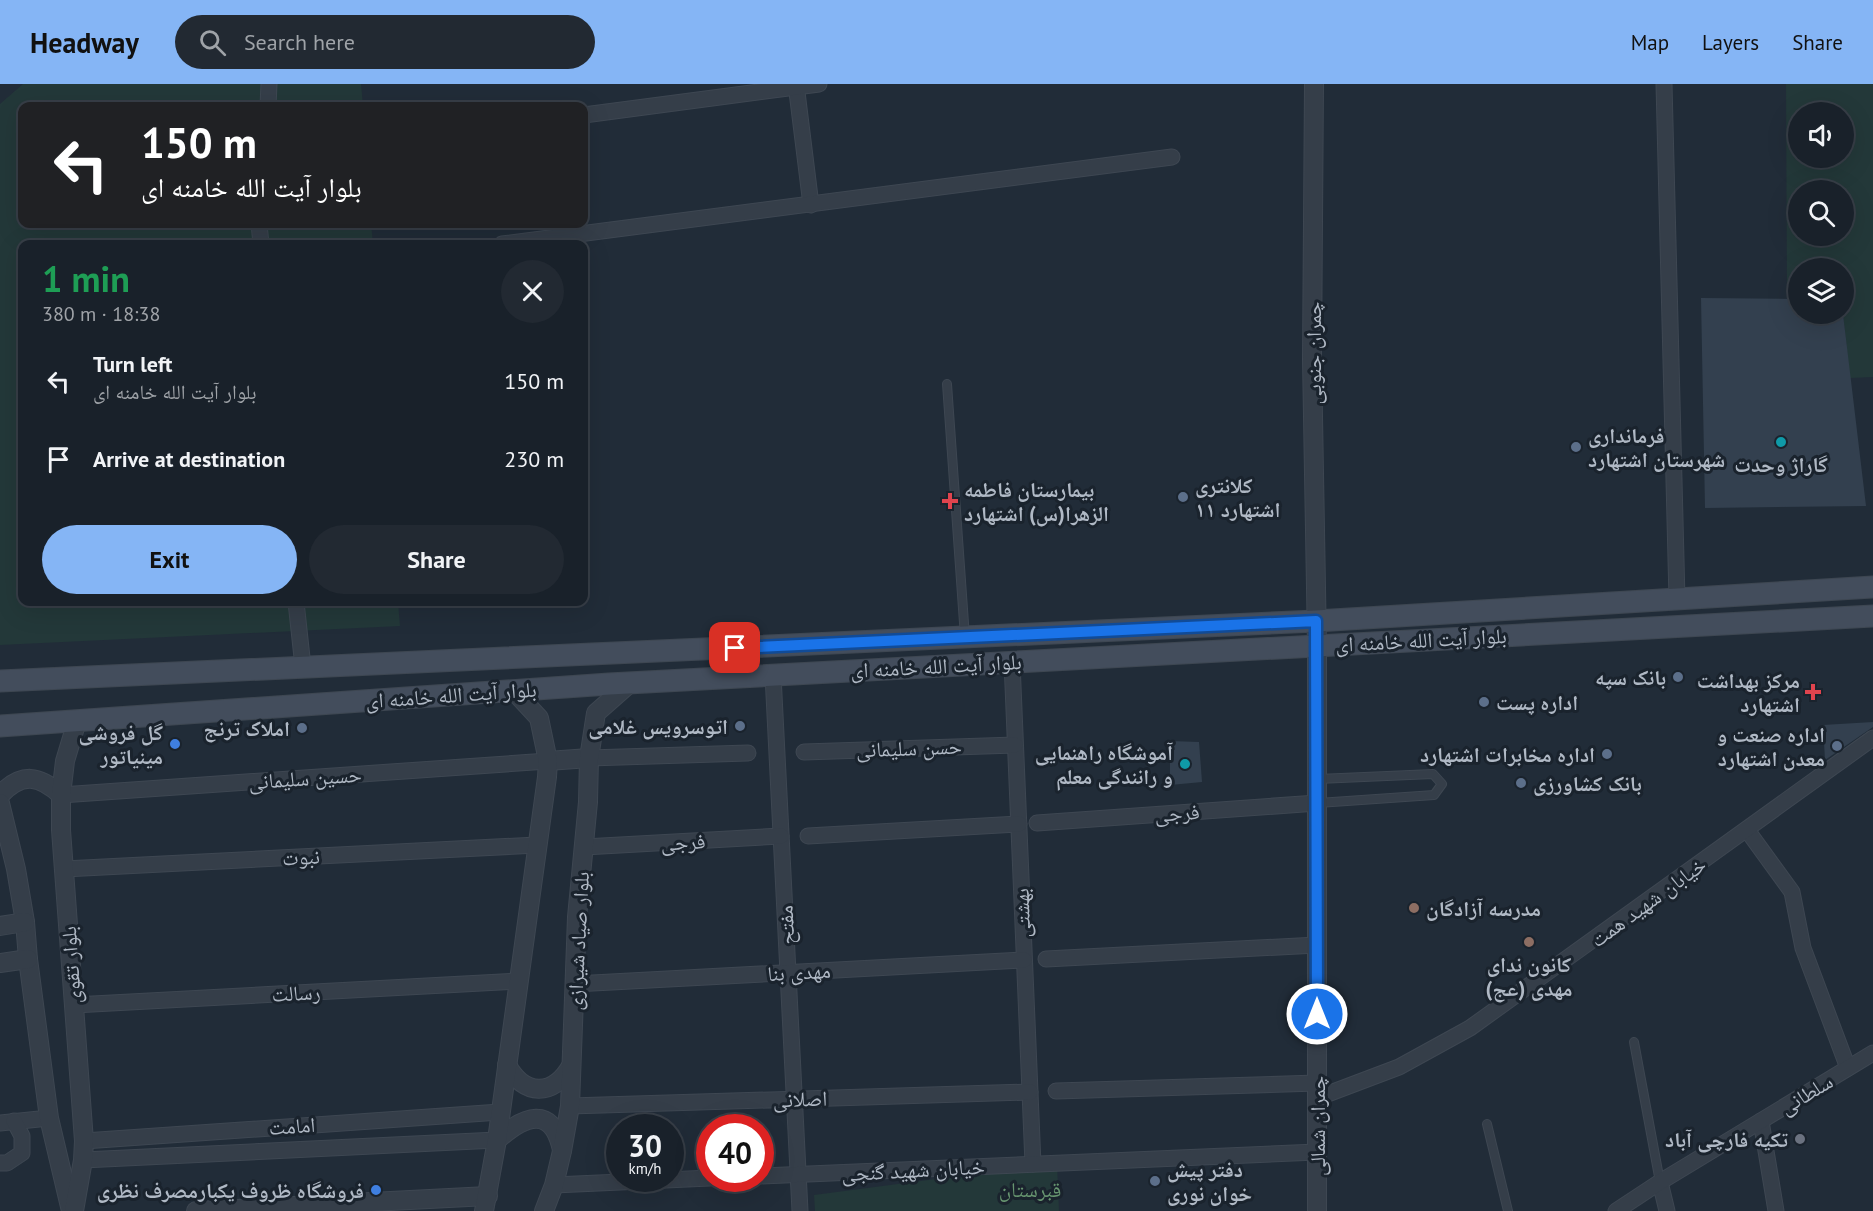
<!DOCTYPE html>
<html lang="en">
<head>
<meta charset="utf-8">
<style>
  :root { --surface:#19212a; --page:#222932; --text:#f1f3f6; --muted:#9fa3a8; --line:#373e47; --accent:#85b5f5 }
  body { margin:0; font-family:"PT Sans","Noto Naskh Arabic",sans-serif; background:var(--page); color:var(--text); height:100vh; display:flex; flex-direction:column; font-size:22px; white-space:nowrap }
  * { box-sizing:border-box; margin:0 }
  p { font-size:20px; color:var(--muted) }
  .icon { flex:none; width:33px; height:33px; fill:none; stroke:currentColor; stroke-width:2; stroke-linecap:round; stroke-linejoin:round }
  .map { position:relative; flex:1; overflow:hidden }
  .drawer { position:absolute; left:18px; top:156px; width:570px; height:366px; display:flex; flex-direction:column; background:var(--surface); border-radius:12px; box-shadow:0 6px 24px #0002,0 0 0 2px var(--line) }
  .drawer>* { flex:none }
  .hud { position:absolute; left:18px; top:18px; width:570px; height:126px; border-radius:12px; box-shadow:0 6px 24px #0002,0 0 0 2px var(--line); background:#202124; color:#fff; overflow:hidden }
  .buttons { position:absolute; left:1788px; top:18px; display:grid; gap:12px }
  .buttons a { display:grid; place-items:center; width:66px; height:66px; border-radius:50%; background:var(--surface); box-shadow:0 6px 24px #0002,0 0 0 2px var(--line); font-size:30px }
  .speed { position:absolute; left:606px; top:1030px; display:flex; gap:12px; font-size:30px; font-weight:700; text-align:center }
  .speed>* { display:grid; place-content:center; width:78px; height:78px; border-radius:50%; background:var(--surface); box-shadow:0 6px 24px #0002,0 0 0 2px var(--line); line-height:1 }
  .speed small { font-size:15px; font-weight:400 }
  .speed .limit { border:9px solid #d22; background:#fff; color:#111 }
  .pin { position:absolute; display:grid; place-items:center; width:51px; height:51px; color:#fff; margin:-26px; border-radius:12px; box-shadow:0 3px 9px #0006 }
  .me { position:absolute; width:66px; margin:-33px; rotate:0deg; stroke-linejoin:round; filter:drop-shadow(0 0 4px #0008) }
  .turn { display:flex; align-items:center; gap:21px; height:126px; padding:0 24px; font-size:27px }
  .turn .icon { width:78px; height:78px; stroke-width:2.5 }
  .turn b { display:block; font-size:42px; line-height:51px }
  .round { display:grid; place-items:center; flex:none; width:63px; height:63px; border-radius:32px; background:var(--page) }
  .summary { display:flex; align-items:center; justify-content:space-between; height:102px; padding:0 24px }
  h1 { font-size:36px; font-weight:700; line-height:45px; color:#1e9e55 }
  .button { display:flex; gap:12px; margin-top:auto; padding:12px 24px }
  .button a { flex:1; height:69px; border-radius:36px; background:var(--accent); color:#111; font-size:24px; font-weight:700; line-height:69px; text-align:center }
  .button a+a { background:var(--page); color:var(--text) }
  ul { padding:0; list-style:none }
  li { display:flex; align-items:center; gap:18px; height:78px; padding:0 24px }
  li div { flex:1 }
  li b { display:block; font-size:22px }
  li em { font-style:normal }
  header { display:flex; align-items:center; gap:36px; box-sizing:border-box; height:84px; padding:0 30px; background:var(--accent); color:#111 }
  header strong { font-size:28px }
  nav { display:flex; gap:33px; margin-inline-start:auto; font-size:21px }
  .search { width:420px; height:54px; background:var(--page); display:flex; align-items:center; gap:15px; box-sizing:border-box; padding:0 21px; border-radius:33px; color:var(--muted); font-size:22px }
  .map>svg:first-child { display:block }
</style>
</head>
<body>
<header>
<strong>Headway</strong>
<div class="search"><svg class="icon" aria-label="search" viewBox="0 0 24 24"><circle cx="10" cy="10" r="6"/><path d="M15 15l6 6"/></svg>Search here</div>
<nav><a>Map</a><a>Layers</a><a>Share</a></nav>
</header>
<div class="map">
<svg width="1873" height="1127" viewBox="0 0 1873 1127">
  <rect width="100%" height="100%" fill="#212c38"/>
  <g fill="#233839" fill-rule="evenodd">
    <path d="M23,0H361L363,22H22V140H371L373,160H22V518H398L400,542L0,561V20Z"/>
    <path d="M1786,0H1873V293L1850,294L1843,230L1844,184H1798V215H1787ZM1798,28H1844V74H1798ZM1798,106H1844V152H1798Z"/>
    <path d="M1057,1079L1059,1127H815L814,1111Z"/>
  </g>
  <g fill="#33404f">
    <path d="M1701,214L1798,215V230H1843L1866,422L1705,424Z"/>
    <path d="M1873,638V643L1870,645L1825,676L1823,641Z"/>
    <path d="M1170,657L1199,658L1202,698L1170,701Z"/>
  </g>
  <g fill="none" stroke-linecap="round" stroke-linejoin="round">
    <defs>
      <g id="service">
        <path d="M947,300L965,553"/>
        <path d="M1318,695L1433,690L1442,700L1434,711L1318,719"/>
        <path d="M1634,958L1660,1098"/>
        <path d="M1487,1040L1508,1127"/>
      </g>
      <g id="minor">
        <path d="M796,0L811,121"/>
        <path d="M1664,0L1677,515"/>
        <path d="M268,22L269,0"/>
        <path d="M584,31L819,0"/>
        <path d="M259,140L261,160"/>
        <path d="M502,160L1172,73"/>
        <path d="M296,518L303,583"/>
        <path d="M1012,578L1033,1080"/>
        <path d="M773,591L800,1127"/>
        <path d="M804,668L1015,661"/>
        <path d="M589,674L748,669"/>
        <path d="M61,711L548,677"/>
        <path d="M1037,739L1317,719"/>
        <path d="M1747,746L1792,808L1803,864L1848,984"/>
        <path d="M808,752L1019,740"/>
        <path d="M584,763L781,752"/>
        <path d="M64,785L537,761"/>
        <path d="M1046,875L1317,861"/>
        <path d="M574,900L1024,876"/>
        <path d="M74,921L518,897"/>
        <path d="M1056,1007L1317,999"/>
        <path d="M1317,1014L1399,983L1470,944L1873,654"/>
        <path d="M570,1022L1030,1008"/>
        <path d="M1761,1037L1776,1127"/>
        <path d="M0,1039L49,1034"/>
        <path d="M84,1057L500,1028"/>
        <path d="M83,1076L497,1056"/>
        <path d="M0,1079H7L22,1069V1052L14,1037"/>
        <path d="M760,1092L1317,1068"/>
        <path d="M1660,1098L1667,1127"/>
        <path d="M554,1101L710,1094"/>
        <path d="M1616,1127L1660,1098L1873,969"/>
      </g>
      <g id="tertiary">
        <path d="M1314,0L1312,275L1317,561V1127"/>
        <path d="M548,677L589,674"/>
        <path d="M0,711C22,688 39,691 61,711"/>
        <path d="M0,719L16,785L25,838L28,875L49,1034L71,1127"/>
        <path d="M0,842L25,838"/>
        <path d="M0,879L28,875"/>
        <path d="M507,981C524,1012 553,1013 571,982"/>
        <path d="M497,1056C524,1032 552,1020 562,1066"/>
        <path d="M74,1127L83,1076L84,1057L61,746V711L65,677L77,637"/>
        <path d="M196,1127L488,1112"/>
        <path d="M484,1127L497,1056L547,693L548,677L539,634L514,607"/>
        <path d="M544,1127L554,1101L562,1067L570,1022L577,833L588,718L589,674L596,629L630,599"/>
      </g>
      <g id="secondary">
        <path d="M0,597L1316,537L1873,503"/>
        <path d="M0,642L609,600L1873,532"/>
      </g>
    </defs>
    <use href="#service" stroke="#3e4752" stroke-width="10"/>
    <use href="#minor" stroke="#3e4752" stroke-width="17"/>
    <use href="#tertiary" stroke="#3e4752" stroke-width="20"/>
    <use href="#secondary" stroke="#3e4752" stroke-width="23"/>
    <use href="#service" stroke="#353e49" stroke-width="8"/>
    <use href="#minor" stroke="#353e49" stroke-width="15"/>
    <use href="#tertiary" stroke="#353e49" stroke-width="18"/>
    <use href="#secondary" stroke="#434d5c" stroke-width="21"/>
  </g>
  <g fill="none" stroke-linecap="round" stroke-linejoin="round">
    <defs>
      <path id="route" d="M735,564L1316,537L1317,930"/>
    </defs>
    <use href="#route" stroke="#114b97" stroke-width="15"/>
    <use href="#route" stroke="#1a73e8" stroke-width="10"/>
  </g>
  <g fill="#0f9aa8" stroke="#1a232d" stroke-width="2">
    <circle cx="1781" cy="358" r="6"/>
    <circle cx="1185" cy="680" r="6"/>
  </g>
  <g fill="#5c6f8a" stroke="#1a232d" stroke-width="2">
    <circle cx="1576" cy="363" r="6"/>
    <circle cx="1183" cy="413" r="6"/>
    <circle cx="1678" cy="593" r="6"/>
    <circle cx="1484" cy="618" r="6"/>
    <circle cx="740" cy="642" r="6"/>
    <circle cx="302" cy="644" r="6"/>
    <circle cx="1837" cy="662" r="6"/>
    <circle cx="1607" cy="670" r="6"/>
    <circle cx="1521" cy="699" r="6"/>
    <circle cx="1155" cy="1097" r="6"/>
  </g>
  <g fill="#e0444e" stroke="#1a232d" stroke-width="2">
    <path d="M947 408h6v6h6v6h-6v6h-6v-6h-6v-6h6z"/>
    <path d="M1810 599h6v6h6v6h-6v6h-6v-6h-6v-6h6z"/>
  </g>
  <g fill="#3f7fe0" stroke="#1a232d" stroke-width="2">
    <circle cx="175" cy="660" r="6"/>
    <circle cx="376" cy="1106" r="6"/>
  </g>
  <g fill="#8d6e63" stroke="#1a232d" stroke-width="2">
    <circle cx="1414" cy="824" r="6"/>
    <circle cx="1529" cy="858" r="6"/>
  </g>
  <circle fill="#6b7280" stroke="#1a232d" stroke-width="2" cx="1800" cy="1055" r="6"/>
  <g text-anchor="middle" dominant-baseline="central" stroke-width="6" stroke-linejoin="round" paint-order="stroke">
    <g font-size="21" fill="#b0b9c5" stroke="#1a232d">
      <text transform="translate(1313 269) rotate(-90)">چمران جنوبی</text>
      <text transform="translate(1421 556) rotate(-3)">بلوار آیت الله خامنه ای</text>
      <text transform="translate(936 582) rotate(-3)">بلوار آیت الله خامنه ای</text>
      <text transform="translate(451 611) rotate(-4)">بلوار آیت الله خامنه ای</text>
      <text transform="translate(909 664) rotate(-2)">حسن سلیمانی</text>
      <text transform="translate(305 694) rotate(-4)">حسین سلیمانی</text>
      <text transform="translate(1177 729) rotate(-4)">فرجی</text>
      <text transform="translate(683 758) rotate(-3)">فرجی</text>
      <text transform="translate(301 773) rotate(-3)">نبوت</text>
      <text transform="translate(1648 818) rotate(-36)">خیابان شهید همت</text>
      <text transform="translate(1022 829) rotate(-92)">بهشتی</text>
      <text transform="translate(786 841) rotate(-93)">مفتح</text>
      <text transform="translate(578 857) rotate(-87)">بلوار صیاد شیرازی</text>
      <text transform="translate(71 881) rotate(-94)">بلوار تقوی</text>
      <text transform="translate(799 888) rotate(-3)">مهدی بنا</text>
      <text transform="translate(296 909) rotate(-3)">رسالت</text>
      <text transform="translate(1806 1010) rotate(-31)">سلطانی</text>
      <text transform="translate(800 1015) rotate(-2)">اصلانی</text>
      <text transform="translate(292 1042) rotate(-4)">امامت</text>
      <text transform="translate(1317 1042) rotate(-90)">چمران شمالی</text>
      <text transform="translate(913 1086) rotate(-3)">خیابان شهید گنجی</text>
    </g>
    <g font-size="21" font-weight="bold" fill="#b0b9c5" stroke="#1a232d" text-anchor="end">
      <text x="1588" y="351" text-anchor="start">فرمانداری<tspan x="1588" dy="24">شهرستان اشتهارد</tspan></text>
      <text x="1781" y="380" text-anchor="middle">گاراژ وحدت</text>
      <text x="1195" y="401" text-anchor="start">کلانتری<tspan x="1195" dy="24">۱۱ اشتهارد</tspan></text>
      <text x="964" y="405" text-anchor="start">بیمارستان فاطمه<tspan x="964" dy="24">الزهرا(س) اشتهارد</tspan></text>
      <text x="1666" y="593">بانک سپه</text>
      <text x="1800" y="596">مرکز بهداشت<tspan x="1800" dy="24">اشتهارد</tspan></text>
      <text x="1496" y="618" text-anchor="start">اداره پست</text>
      <text x="728" y="642">اتوسرویس غلامی</text>
      <text x="290" y="644">املاک ترنج</text>
      <text x="163" y="648">گل فروشی<tspan x="163" dy="24">مینیاتور</tspan></text>
      <text x="1825" y="650">اداره صنعت و<tspan x="1825" dy="24">معدن اشتهارد</tspan></text>
      <text x="1173" y="668">آموشگاه راهنمایی<tspan x="1173" dy="24">و رانندگی معلم</tspan></text>
      <text x="1595" y="670">اداره مخابرات اشتهارد</text>
      <text x="1533" y="699" text-anchor="start">بانک کشاورزی</text>
      <text x="1426" y="824" text-anchor="start">مدرسه آزادگان</text>
      <text x="1529" y="880" text-anchor="middle">کانون ندای<tspan x="1529" dy="24">مهدی (عج)</tspan></text>
      <text x="1788" y="1055">تکیه فارچی آباد</text>
      <text x="1167" y="1085" text-anchor="start">دفتر پیش<tspan x="1167" dy="24">خوان نوری</tspan></text>
      <text x="364" y="1106">فروشگاه ظروف یکبارمصرف نظری</text>
    </g>
    <g font-size="21" fill="#679570" stroke="#1a232d">
      <text x="1030" y="1105">قبرستان</text>
    </g>
  </g>
</svg>
<div class="buttons">
<a><svg class="icon" aria-label="sound" viewBox="0 0 24 24"><path d="M4 9h4l5-4v14l-5-4H4zM17 9q2 3 0 6"/></svg></a>
<a><svg class="icon" aria-label="search" viewBox="0 0 24 24"><circle cx="10" cy="10" r="6"/><path d="M15 15l6 6"/></svg></a>
<a><svg class="icon" aria-label="layers" viewBox="0 0 24 24"><path d="M12 4l9 5-9 5-9-5zM3 14l9 5 9-5"/></svg></a>
</div>
<div class="speed"><div>30<small>km/h</small></div><div class="limit">40</div></div>
<div class="pin" style="left:735px;top:564px;background:#d93025"><svg class="icon" aria-label="arrive" viewBox="0 0 24 24"><path d="M6 21V4h12l-3 4 3 4H6"/></svg></div>
<svg class="me" style="left:1317px;top:930px" viewBox="-20 -20 40 40"><circle r="17" fill="#1a73e8" stroke="#fff" stroke-width="3"/><path d="M0-11L8 9 0 5-8 9z" fill="#fff"/></svg>
<div class="hud">
<div class="turn"><svg class="icon" aria-label="left" viewBox="0 0 24 24"><path d="M17 20v-9H6M10 6l-5 5 5 5"/></svg><div><b>150 m</b>بلوار آیت الله خامنه ای</div></div>
</div>
<section class="drawer">
<div class="summary"><div><h1>1 min</h1><p>380 m · 18:38</p></div><a class="round"><svg class="icon" aria-label="close" viewBox="0 0 24 24"><path d="M6 6l12 12M18 6L6 18"/></svg></a></div>
<ul>
<li><svg class="icon" aria-label="left" viewBox="0 0 24 24"><path d="M17 20v-9H6M10 6l-5 5 5 5"/></svg><div><b>Turn left</b><p>بلوار آیت الله خامنه ای</p></div><em>150 m</em></li>
<li><svg class="icon" aria-label="arrive" viewBox="0 0 24 24"><path d="M6 21V4h12l-3 4 3 4H6"/></svg><div><b>Arrive at destination</b></div><em>230 m</em></li>
</ul>
<div class="button"><a>Exit</a><a>Share</a></div>
</section>
</div>
</body>
</html>
